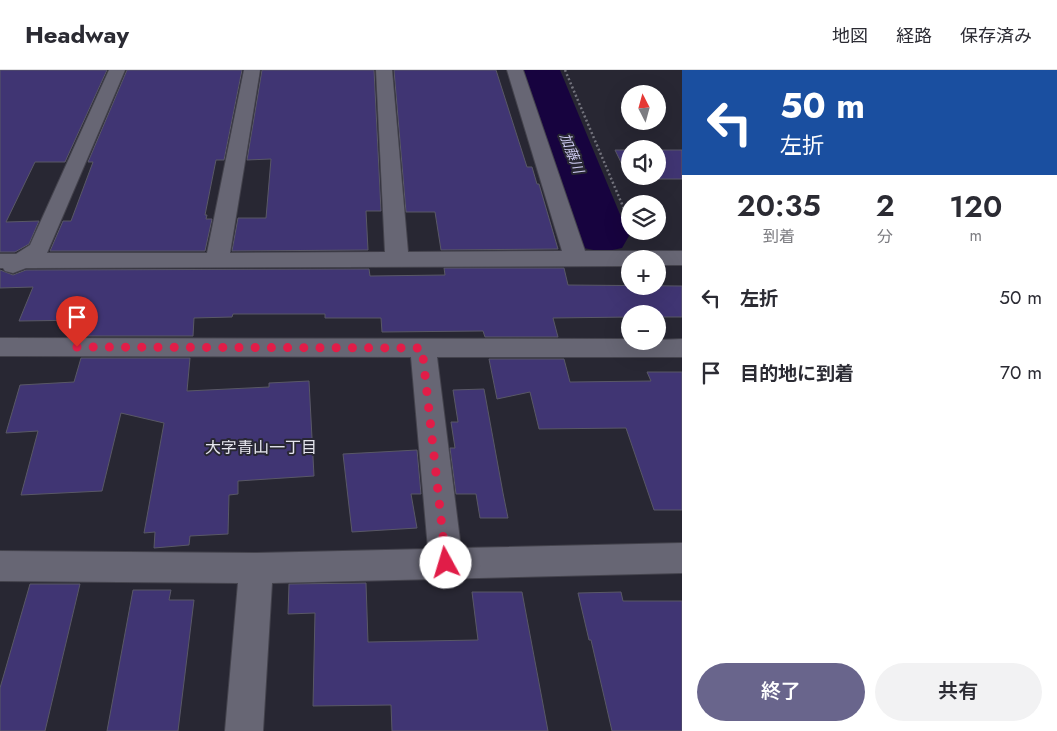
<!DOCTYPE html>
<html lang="ja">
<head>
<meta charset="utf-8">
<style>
  :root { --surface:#fff; --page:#f2f2f3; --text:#2b2b33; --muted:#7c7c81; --line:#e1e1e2; --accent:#69658c }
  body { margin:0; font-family:Jost,"Noto Sans JP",sans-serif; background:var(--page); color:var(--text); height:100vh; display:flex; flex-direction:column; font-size:19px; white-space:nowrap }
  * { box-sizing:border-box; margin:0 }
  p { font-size:16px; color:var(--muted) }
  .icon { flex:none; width:28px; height:28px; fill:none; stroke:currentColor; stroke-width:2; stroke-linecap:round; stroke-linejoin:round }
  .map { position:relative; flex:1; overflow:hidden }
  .panel { display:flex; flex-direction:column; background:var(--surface); width:375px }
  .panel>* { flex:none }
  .guide { background:#1a4fa0; color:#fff; overflow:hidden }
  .needle { width:32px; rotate:354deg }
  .controls { position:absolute; left:621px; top:15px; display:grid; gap:10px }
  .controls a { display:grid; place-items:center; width:45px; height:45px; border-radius:50%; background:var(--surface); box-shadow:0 5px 20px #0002; font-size:25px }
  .pin { position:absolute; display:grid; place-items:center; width:42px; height:42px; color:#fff; margin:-51px -21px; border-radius:50% 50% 50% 0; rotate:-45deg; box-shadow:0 0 5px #0007 }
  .pin .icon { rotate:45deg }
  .me { position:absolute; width:55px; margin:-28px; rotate:354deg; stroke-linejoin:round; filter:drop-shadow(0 0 4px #0008) }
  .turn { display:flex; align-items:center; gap:18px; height:105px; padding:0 15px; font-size:22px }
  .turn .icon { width:65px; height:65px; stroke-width:2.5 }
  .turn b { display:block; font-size:35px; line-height:42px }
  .eta { display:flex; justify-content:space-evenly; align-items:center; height:85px; text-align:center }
  .eta b { font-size:30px; font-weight:600; line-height:35px }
  .primary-button { display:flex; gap:10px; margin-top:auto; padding:10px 15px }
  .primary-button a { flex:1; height:58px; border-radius:30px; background:var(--accent); color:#fff; font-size:20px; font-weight:600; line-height:58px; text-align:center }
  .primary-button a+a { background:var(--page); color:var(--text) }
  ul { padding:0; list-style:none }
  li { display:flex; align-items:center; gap:15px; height:75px; padding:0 15px }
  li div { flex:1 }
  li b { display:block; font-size:19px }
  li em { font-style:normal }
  header { display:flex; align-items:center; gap:30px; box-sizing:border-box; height:70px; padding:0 25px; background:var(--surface); border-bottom:1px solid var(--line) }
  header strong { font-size:24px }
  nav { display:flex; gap:28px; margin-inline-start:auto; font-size:18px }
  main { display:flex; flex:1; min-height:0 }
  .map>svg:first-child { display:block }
</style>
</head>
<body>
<header>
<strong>Headway</strong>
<nav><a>地図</a><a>経路</a><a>保存済み</a></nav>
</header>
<main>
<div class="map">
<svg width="682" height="661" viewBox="0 0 682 661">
  <rect width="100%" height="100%" fill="#282733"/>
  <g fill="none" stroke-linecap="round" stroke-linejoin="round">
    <path fill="#17033f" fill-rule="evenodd" d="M520,0H560L629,166L622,178L603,182L584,178L577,166Z"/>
  </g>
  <g fill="#403573" stroke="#595866">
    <path d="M0,0H107L65,92H35L6,152L39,151L29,174L15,182H0Z"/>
    <path d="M127,0H242L224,90H216L205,145H207L206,149H212L205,181H50L63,151H71L93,92H88Z"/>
    <path d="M262,0H374L381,141H366L368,180L232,181L238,148H266L271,89L247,90Z"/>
    <path d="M394,0H496L527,97H532L537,114H539L558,179L441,180L435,142H406Z"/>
    <path d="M615,80H630V106H658V80H682V109H629Z"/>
    <path d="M444,198H564L568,215L682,216V247H658V244H630V247L553,248L558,267H485L483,261L382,262L381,248H325V244H233L232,247L194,248L193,266H87L91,250L19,251L33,217L0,218V200L13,205L26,200L369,199L370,206L445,205Z"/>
    <path d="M81,288H190L187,321L269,317V313L309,311L314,406L238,411V424L229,425L228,464L190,466L189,475L154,478L155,462L144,463L164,353L121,343L102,421L21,425L38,361L6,363L20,315L74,312Z"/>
    <path d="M489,289H564L570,312L651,311L647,302H682V440H654L626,358L539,359L530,322L497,329Z"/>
    <path d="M484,319L503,423L508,448H480L476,424H456L450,378H455L451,352H458L453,320Z"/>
    <path d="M417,380L421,424H411L417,458L352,462L343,384Z"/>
    <path d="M366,513L368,572L478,570L472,522H522L548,661H392L391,635L313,636L315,543L288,544L289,514Z"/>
    <path d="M30,514H80L45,661H0V618Z"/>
    <path d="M133,520H171L169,530H194L178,661H107Z"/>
    <path d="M621,522L623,531H682V661H612L591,570H589L578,523Z"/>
  </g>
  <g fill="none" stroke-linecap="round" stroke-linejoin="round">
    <defs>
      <g id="minor">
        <path d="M109,0H125L47,183H207L244,0H260L230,183L385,182L376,0H392L408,182L562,181L507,0H523L585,181H682V195H658V189H630V196L26,198L13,203L5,201L3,198H0V184H16L30,175Z"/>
        <path d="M0,268L630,269V271L682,269V287H437L461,478L682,473V503L272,513L263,661H225L238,513L0,511V481L256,483L428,479L411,287L0,286Z"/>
      </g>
    </defs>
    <use href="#minor" stroke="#44434d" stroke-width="2"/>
    <path stroke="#73737d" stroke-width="2.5" stroke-dasharray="2 2.5" stroke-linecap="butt" d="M565,0L630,153"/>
    <use href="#minor" fill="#676674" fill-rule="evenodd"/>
  </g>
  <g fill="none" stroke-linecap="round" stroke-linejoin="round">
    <path stroke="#e11d48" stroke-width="9" stroke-dasharray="0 16.2" d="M77,277L422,278L446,493"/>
  </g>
  <g text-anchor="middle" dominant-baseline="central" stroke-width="4" stroke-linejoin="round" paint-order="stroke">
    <g font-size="14" font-style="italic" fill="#ccc9ef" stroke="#282733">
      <text transform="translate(572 83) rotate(69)">加藤川</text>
    </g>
    <g font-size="16" fill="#e6e6ee" stroke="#282733">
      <text x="261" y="377">大字青山一丁目</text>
    </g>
  </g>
</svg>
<div class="controls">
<a><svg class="needle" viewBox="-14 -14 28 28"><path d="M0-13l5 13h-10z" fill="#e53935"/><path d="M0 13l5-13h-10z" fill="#7c7c81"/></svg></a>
<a><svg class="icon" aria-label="sound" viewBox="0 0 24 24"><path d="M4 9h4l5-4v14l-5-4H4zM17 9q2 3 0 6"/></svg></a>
<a><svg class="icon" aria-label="layers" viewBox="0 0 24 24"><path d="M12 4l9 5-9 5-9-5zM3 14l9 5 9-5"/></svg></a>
<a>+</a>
<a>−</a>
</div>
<div class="pin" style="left:77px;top:277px;background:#d93025"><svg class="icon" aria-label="arrive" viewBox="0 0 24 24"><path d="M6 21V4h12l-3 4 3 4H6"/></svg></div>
<svg class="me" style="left:446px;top:493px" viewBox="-20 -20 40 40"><circle r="19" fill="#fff"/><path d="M0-13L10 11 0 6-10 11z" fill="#e11d48"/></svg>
</div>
<section class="panel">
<div class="guide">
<div class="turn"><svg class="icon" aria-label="left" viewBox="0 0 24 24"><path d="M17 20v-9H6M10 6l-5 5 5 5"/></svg><div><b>50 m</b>左折</div></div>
</div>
<div class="eta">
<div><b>20:35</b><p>到着</p></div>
<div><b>2</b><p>分</p></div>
<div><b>120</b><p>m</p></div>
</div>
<ul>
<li><svg class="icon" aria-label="left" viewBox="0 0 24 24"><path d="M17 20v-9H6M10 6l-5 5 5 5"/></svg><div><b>左折</b></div><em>50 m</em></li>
<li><svg class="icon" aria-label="arrive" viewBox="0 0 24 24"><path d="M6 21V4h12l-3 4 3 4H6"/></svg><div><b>目的地に到着</b></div><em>70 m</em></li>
</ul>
<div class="primary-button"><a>終了</a><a>共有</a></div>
</section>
</main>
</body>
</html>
